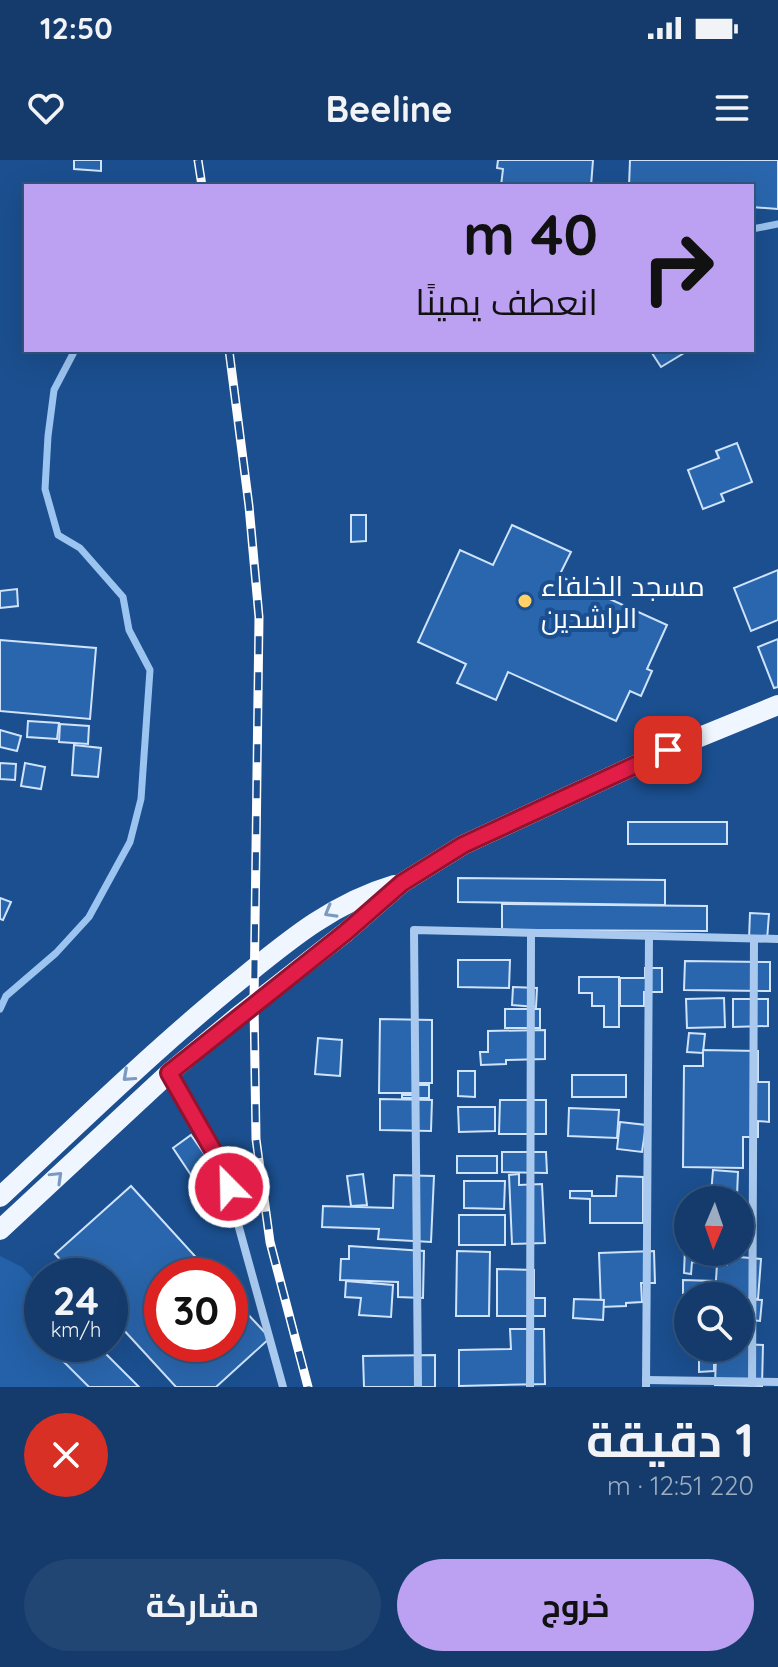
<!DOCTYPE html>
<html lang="ar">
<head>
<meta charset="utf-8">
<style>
  :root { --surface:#143b6b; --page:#214673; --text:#f1f3f6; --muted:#9dadc1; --line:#33557e; --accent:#bca0f2 }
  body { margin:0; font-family:Quicksand,Cairo,sans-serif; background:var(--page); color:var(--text); direction:rtl; height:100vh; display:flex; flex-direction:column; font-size:30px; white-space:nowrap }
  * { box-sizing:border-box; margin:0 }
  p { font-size:26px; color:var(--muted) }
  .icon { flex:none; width:44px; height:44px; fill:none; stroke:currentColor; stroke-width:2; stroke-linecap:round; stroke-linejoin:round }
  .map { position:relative; height:1227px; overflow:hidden; direction:ltr }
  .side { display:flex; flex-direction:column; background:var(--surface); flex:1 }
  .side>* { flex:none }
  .top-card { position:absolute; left:24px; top:24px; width:730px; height:168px; border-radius:0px; box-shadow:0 8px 32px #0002,0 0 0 2px var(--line); direction:rtl; background:#bca0f2; color:#111; overflow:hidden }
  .needle { width:52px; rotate:182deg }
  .fabs { position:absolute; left:674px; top:1026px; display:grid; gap:16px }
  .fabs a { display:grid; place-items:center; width:80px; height:80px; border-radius:50%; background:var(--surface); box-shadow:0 8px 32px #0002,0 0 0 2px var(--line); font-size:40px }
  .speed { position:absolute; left:24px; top:1098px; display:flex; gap:16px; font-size:40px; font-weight:700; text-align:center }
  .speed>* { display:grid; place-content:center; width:104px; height:104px; border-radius:50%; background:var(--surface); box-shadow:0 8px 32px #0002,0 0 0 2px var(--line); line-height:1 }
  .speed small { font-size:20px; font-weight:400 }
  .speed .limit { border:12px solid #d22; background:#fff; color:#111 }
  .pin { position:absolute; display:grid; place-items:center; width:68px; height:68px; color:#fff; margin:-34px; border-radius:16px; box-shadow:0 4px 12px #0006 }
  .me { position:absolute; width:88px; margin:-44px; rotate:337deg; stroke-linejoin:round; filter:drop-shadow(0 0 6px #0008) }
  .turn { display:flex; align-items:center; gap:28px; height:168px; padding:0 24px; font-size:36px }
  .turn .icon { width:104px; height:104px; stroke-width:2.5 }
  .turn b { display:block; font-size:56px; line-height:68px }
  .round { display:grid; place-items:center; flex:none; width:84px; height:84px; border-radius:42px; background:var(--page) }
  .head { display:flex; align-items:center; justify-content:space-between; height:136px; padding:0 24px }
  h1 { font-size:48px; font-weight:700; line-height:60px }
  .button { display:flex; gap:16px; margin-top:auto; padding:16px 24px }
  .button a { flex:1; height:92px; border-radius:48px; background:var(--accent); color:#111; font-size:32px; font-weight:700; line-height:92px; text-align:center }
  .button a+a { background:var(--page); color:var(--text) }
  .status { display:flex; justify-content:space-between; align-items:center; height:56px; padding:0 40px; background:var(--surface); direction:ltr }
  .status svg { height:22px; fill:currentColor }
  header { display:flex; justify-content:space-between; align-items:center; height:104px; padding:0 24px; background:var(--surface); font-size:36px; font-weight:700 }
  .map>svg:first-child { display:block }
</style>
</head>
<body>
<div class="status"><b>12:50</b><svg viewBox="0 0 49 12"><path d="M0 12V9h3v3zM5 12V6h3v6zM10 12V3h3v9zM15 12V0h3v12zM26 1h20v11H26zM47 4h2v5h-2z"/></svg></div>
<header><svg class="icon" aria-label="menu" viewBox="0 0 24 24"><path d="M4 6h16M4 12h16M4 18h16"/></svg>Beeline<svg class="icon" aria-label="heart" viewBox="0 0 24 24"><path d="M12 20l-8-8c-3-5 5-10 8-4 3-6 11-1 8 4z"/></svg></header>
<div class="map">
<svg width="778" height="1227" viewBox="0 0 778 1227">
  <rect width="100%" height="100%" fill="#1b4f8f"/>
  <path fill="#2461a8" d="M0,1096L22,1107L42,1128V1184H95L136,1227H0Z"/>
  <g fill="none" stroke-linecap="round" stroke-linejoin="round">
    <g stroke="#9cc4f0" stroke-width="7">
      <path d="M752,69L778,64"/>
      <path d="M0,849L6,836L56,793L89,757L130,682L141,639L150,510L129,470L123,437L80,388L58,375L45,329L48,276L54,230L75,190"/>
    </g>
  </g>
  <g fill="#2a66ad" stroke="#cfe3fa" stroke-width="2">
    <path d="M74,0H101V11L74,9Z"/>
    <path d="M498,0H593L591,26H501L503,9L497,8Z"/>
    <path d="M630,0H778V49L752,47V26H629Z"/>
    <path d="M650,190H689L661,207Z"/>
    <path d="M737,283L752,322L721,334L724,341L703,349L688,310L719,298L716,291Z"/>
    <path d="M351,355H366V381L351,382Z"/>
    <path d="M512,365L571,392L559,416L667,465L647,509L652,511L641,536L630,531L616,561L508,512L496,540L457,523L466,504L418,482L460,390L493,405Z"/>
    <path d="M778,410V460L751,471L734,428Z"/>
    <path d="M17,429L18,446L0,448V431Z"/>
    <path d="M778,479V527L774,528L758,487Z"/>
    <path d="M0,480L96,488L90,559L0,551Z"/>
    <path d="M28,561L59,563L57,579L27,577Z"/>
    <path d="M60,564L89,566L88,584L59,582Z"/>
    <path d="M0,570L21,576L17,591L0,587Z"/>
    <path d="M74,585L101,588L98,617L72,615Z"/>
    <path d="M0,603L16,604L15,620L0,619Z"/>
    <path d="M25,603L45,607L41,629L21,626Z"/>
    <rect x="628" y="662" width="99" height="22"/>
    <path d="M458,718L665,720V745L458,742Z"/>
    <path d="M0,738L11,742L3,760L0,759Z"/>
    <path d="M502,744L707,746V771L502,770Z"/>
    <path d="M750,753L769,754L767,780L749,779Z"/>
    <path d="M458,800H510L509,828L458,827Z"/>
    <path d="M685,801L770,802V831L684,830Z"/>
    <path d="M645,808H662V832H644V846H620V818H645Z"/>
    <path d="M579,817H619V867H604V846H592V833H579Z"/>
    <path d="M513,827L537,828L536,847L512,845Z"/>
    <path d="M724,838L725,867L687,868L686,839Z"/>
    <path d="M733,839H768V866L733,867Z"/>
    <rect x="505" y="849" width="35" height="19"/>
    <path d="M380,859L432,860V923H415V933H379Z"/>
    <path d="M545,870V899L506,900V904L481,905L480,892H488V871Z"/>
    <path d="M689,873L705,874L703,893L687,892Z"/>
    <path d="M318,878L342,880L340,916L315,914Z"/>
    <path d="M703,890L758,891V922H769V962L758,961V977H743V1008L683,1007L684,906H703Z"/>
    <path d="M458,911H475V937L458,936Z"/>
    <rect x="572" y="915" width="54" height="22"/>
    <path d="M417,925H429V938H402V935H417Z"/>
    <path d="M380,939L432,940L431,971L380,970Z"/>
    <path d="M500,940H546V974H499Z"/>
    <path d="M458,947H495V971L459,972Z"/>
    <path d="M569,948L619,950L617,978L568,976Z"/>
    <path d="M620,962L646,965L642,992L617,989Z"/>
    <path d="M191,975L210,1002L191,1015L173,988Z"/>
    <path d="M502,992H546L547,1013L502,1012Z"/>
    <rect x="457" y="996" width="40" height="17"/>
    <path d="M713,1010L738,1012L737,1036L711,1034Z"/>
    <path d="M363,1014L367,1045L351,1046L347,1016Z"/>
    <path d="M519,1014V1025L542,1024L545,1083L512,1084L509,1015Z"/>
    <path d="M394,1015L434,1016L431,1082L378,1079L379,1069L322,1067L323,1046L393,1048Z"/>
    <path d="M617,1016L643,1017V1063H590V1039L570,1038V1031H592V1036H616Z"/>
    <path d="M464,1021H505L504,1049L464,1048Z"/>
    <path d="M131,1026L213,1116H162V1184H230V1135L270,1178L216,1227H176L110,1155V1116H75L55,1094Z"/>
    <rect x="459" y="1055" width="46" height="30"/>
    <path d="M349,1086L424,1091L423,1138L398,1137V1122L340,1120L341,1099H349Z"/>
    <path d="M685,1088H688V1092H722L721,1104L692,1102L691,1114L684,1113Z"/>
    <path d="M457,1091L490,1092L489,1156H456Z"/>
    <path d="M654,1091L655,1123H641L642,1142L626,1143V1146L601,1147L599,1093Z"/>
    <path d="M728,1096L761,1099L758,1139L715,1136L717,1104L727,1105Z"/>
    <path d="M497,1109L534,1110V1138H545V1156H497Z"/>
    <path d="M683,1120L715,1121L714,1134L683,1133Z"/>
    <path d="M346,1121L393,1125L391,1157L359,1155L361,1138L345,1137Z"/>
    <path d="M574,1139L604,1140L603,1160L573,1158Z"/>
    <path d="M742,1139L762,1140L760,1161L740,1159Z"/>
    <path d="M42,1150V1180L27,1165Z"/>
    <path d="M510,1169H544L545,1224L459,1226V1190L511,1189Z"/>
    <path d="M46,1184H96L139,1227H89Z"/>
    <path d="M740,1184L763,1185L762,1226L715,1225L716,1195H703V1188H740Z"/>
    <path d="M435,1195V1227H364L363,1196Z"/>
    <path d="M714,1196V1211L699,1212V1197Z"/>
  </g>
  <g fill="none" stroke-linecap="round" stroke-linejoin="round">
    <g stroke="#a9c9ee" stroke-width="8">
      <path d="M170,914L222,1006L283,1227"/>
      <path d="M646,1220L778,1222"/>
      <path d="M418,1227L414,770L778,779"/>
      <path d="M530,1227L531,773"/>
      <path d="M646,1227L649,776"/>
      <path d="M752,1227L754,779"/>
    </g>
    <g stroke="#f0f6ff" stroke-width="20">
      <path d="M0,1037C76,966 150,894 230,828C282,786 329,744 394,725"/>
      <path d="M0,1070L169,913L237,857L346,772L402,723L463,685L668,590L778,545"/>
    </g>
    <defs>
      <g id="rail">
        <path d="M198,0L202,26"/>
        <path d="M229,190L249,346L259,457L254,843L256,979L270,1082L308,1227"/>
      </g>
    </defs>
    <use href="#rail" stroke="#fff" stroke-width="9"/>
    <use href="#rail" stroke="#1b4f8f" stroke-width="6" stroke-dasharray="18" stroke-linecap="butt"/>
  </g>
  <defs><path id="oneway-chevron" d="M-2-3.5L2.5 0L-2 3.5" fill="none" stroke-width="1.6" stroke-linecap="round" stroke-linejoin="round" transform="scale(2)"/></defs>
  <g stroke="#7b9ac1">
    <use href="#oneway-chevron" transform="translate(330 752) rotate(150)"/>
    <use href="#oneway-chevron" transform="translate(128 916) rotate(138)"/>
    <use href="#oneway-chevron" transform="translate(57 1017) rotate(-44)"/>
  </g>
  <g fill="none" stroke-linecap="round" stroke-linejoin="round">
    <defs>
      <path id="route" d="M229,1027L222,1006L169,913L346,772L402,723L463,685L668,590"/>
    </defs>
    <use href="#route" stroke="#92132f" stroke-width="20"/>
    <use href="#route" stroke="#e11d48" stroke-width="14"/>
  </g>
  <circle fill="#ffd166" stroke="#1b4f8f" stroke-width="3" cx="525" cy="441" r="8"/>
  <g text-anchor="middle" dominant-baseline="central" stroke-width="8" stroke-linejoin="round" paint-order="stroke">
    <g font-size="28" fill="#fff" stroke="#1b4f8f" text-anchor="start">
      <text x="541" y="425">مسجد الخلفاء<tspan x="541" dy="32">الراشدين</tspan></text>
    </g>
  </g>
</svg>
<div class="fabs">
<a><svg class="needle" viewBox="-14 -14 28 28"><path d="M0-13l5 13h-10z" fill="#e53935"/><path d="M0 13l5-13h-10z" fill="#9dadc1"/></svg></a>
<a><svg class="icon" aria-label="search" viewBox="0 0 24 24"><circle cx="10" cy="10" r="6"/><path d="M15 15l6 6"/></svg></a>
</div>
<div class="speed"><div>24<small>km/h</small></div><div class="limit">30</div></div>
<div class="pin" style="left:668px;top:590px;background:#d93025"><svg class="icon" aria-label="arrive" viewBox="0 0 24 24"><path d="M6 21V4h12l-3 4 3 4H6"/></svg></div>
<svg class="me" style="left:229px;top:1027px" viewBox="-20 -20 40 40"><circle r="17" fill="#e11d48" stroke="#fff" stroke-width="3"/><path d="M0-11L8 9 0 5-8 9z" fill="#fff"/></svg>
<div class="top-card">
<div class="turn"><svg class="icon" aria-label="right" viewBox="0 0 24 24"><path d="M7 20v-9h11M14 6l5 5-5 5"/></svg><div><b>40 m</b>انعطف يمينًا</div></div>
</div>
</div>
<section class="side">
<div class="head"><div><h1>1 دقيقة</h1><p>220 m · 12:51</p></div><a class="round" style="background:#d93025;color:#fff"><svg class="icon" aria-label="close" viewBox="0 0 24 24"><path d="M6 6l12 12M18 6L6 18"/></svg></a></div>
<div class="button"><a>خروج</a><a>مشاركة</a></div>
</section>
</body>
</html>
